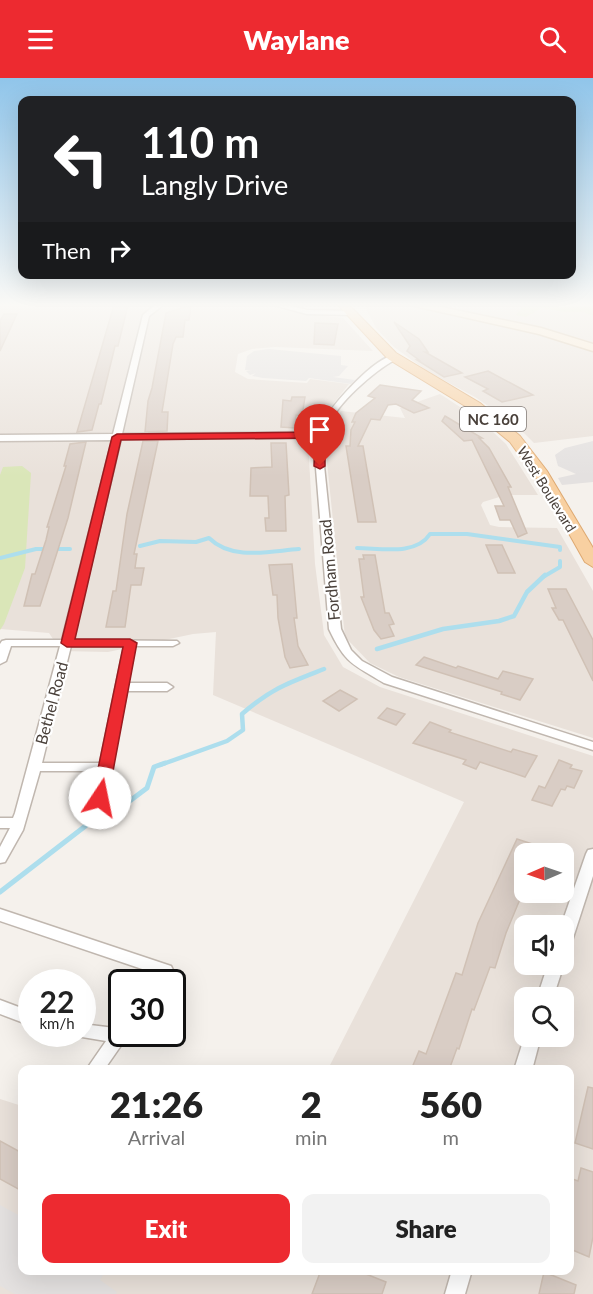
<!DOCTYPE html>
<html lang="en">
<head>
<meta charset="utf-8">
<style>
  :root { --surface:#fff; --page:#f2f2f2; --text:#222; --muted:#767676; --accent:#ed2a30 }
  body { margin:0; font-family:Lato,sans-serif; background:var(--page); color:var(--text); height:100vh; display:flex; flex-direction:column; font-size:22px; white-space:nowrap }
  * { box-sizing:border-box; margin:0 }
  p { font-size:20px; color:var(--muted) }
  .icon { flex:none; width:33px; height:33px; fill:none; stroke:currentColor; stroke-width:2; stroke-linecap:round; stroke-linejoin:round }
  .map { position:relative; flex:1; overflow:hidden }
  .details { position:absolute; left:18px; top:987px; width:556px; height:210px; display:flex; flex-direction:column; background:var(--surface); border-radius:12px; box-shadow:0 6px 24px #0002 }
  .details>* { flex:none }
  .hud { position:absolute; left:18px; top:18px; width:558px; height:183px; border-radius:12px; box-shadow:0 6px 24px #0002; background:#202124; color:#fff; overflow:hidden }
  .needle { width:39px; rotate:268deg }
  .tools { position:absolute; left:514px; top:765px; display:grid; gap:12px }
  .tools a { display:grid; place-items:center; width:60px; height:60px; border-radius:12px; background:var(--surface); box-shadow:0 6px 24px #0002; font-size:30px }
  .speed { position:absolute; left:18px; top:891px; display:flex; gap:12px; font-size:30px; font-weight:700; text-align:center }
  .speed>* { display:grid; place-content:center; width:78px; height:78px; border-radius:50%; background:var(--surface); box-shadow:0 6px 24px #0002; line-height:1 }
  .speed small { font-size:15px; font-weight:400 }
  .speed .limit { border:3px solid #111; border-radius:9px; background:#fff; color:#111 }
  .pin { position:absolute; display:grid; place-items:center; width:51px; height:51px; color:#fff; margin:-62px -26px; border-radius:50% 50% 50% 0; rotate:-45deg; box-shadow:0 0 6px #0007 }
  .pin .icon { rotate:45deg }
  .me { position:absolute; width:66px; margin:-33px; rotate:11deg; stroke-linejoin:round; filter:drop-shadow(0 0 4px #0008) }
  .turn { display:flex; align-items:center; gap:21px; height:126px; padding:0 24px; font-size:27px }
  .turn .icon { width:78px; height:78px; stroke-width:2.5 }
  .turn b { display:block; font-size:42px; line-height:51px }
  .then { display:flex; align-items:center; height:57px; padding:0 24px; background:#0003; gap:12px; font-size:22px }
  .eta { display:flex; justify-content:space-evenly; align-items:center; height:102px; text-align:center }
  .eta b { font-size:36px; font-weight:800; line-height:42px }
  .button { display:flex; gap:12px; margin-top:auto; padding:12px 24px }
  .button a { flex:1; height:69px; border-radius:12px; background:var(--accent); color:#fff; font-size:24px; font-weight:800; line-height:69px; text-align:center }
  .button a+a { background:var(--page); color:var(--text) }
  header { display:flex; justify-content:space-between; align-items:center; height:78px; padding:0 24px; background:var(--accent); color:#fff; font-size:27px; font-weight:800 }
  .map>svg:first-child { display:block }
</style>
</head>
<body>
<header><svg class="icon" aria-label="menu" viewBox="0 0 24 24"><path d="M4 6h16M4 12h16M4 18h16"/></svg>Waylane<svg class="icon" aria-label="search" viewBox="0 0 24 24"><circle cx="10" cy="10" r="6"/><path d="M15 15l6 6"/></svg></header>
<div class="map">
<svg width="593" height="1216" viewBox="0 0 593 1216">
  <rect width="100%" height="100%" fill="#f5f1ec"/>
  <g fill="#e9e1da" fill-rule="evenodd">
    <path d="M0,227H263L292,234L343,240L373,273L275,269L252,271L238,276L235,294L248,301L307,305L310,301L349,306L312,353L308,363L315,486L323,548L324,557L343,589L380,609L593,678V1216H0V1021L22,1028V1192H570V992L328,991L464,724L213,617L216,554L193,556L108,574L61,573L49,555L0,551ZM525,776H564V814H525ZM525,848H564V886H525ZM525,920H564V958H525Z"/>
    <path d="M364,227H405L491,244L521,250L593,272V358L534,365L515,346L475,319L427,293L394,269L376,250Z"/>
    <path d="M462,227H524L521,234L516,236L527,238L541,230L564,234H583L593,238V265L548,251L447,231Z"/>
    <path d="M440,316L480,342L506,366L538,417H506L483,424L481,427L490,447L499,449L557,450L593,513V660L399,599L370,585L345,559L325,365L330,349L341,333L405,340L400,330Z"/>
  </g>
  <g fill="#dae6b8">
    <path d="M524,227H593V238L583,234H564L541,230L526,239L516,237Z"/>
    <path d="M22,388L31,395L25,490L4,546L0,552V397L3,389Z"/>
  </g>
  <g fill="#e4e1e0">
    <path d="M269,271L341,278V287L348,288L339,298L333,299L355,302L351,306L309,300L306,303L263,300L252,298L256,295L250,297L246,293L251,292H245L247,278L254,273Z"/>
    <path d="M593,363V404L562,407L558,400L576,396L558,388L555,377L565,370Z"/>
    <path d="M0,1127L22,1139V1192L105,1193L100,1202L117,1214L116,1216H15L0,1208Z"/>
  </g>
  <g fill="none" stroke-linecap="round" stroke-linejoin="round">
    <g stroke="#addeed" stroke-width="4">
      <path d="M140,468L160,463L196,464L209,460C232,483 270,473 299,471"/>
      <path d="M357,470C380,470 416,478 430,456H467L560,469V472"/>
      <path d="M0,480L36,471H70"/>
      <path d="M543,499L560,489V483"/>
    </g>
    <g stroke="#addeed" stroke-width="4.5">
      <path d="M377,571L443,551L499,543L514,538L527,514L545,497"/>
      <path d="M160,687L227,663L243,652L242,636C272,610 288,605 324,591"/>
    </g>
    <path stroke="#addeed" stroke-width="5" d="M0,814L88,746L103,743L147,710L154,689L165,685"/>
  </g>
  <g fill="#d9cdc5" stroke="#d0c1b5" stroke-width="1.5">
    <path d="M114,227H128L118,268H115L101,326H99L92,352L77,354Z"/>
    <path d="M191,227L189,242H185L183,259H176L173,266L162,334H168L167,353L145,354L148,323L152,310L166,235Z"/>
    <path d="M4,236H17L0,273V243Z"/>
    <path d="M394,244L419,261L428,274H425L462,295L444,299L417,282H419L407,273L410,268Z"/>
    <path d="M315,245L338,246L334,267L314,266Z"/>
    <path d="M488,293L533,317L502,324L483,313L488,311L465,299Z"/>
    <path d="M380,307L421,313L412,322L429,330L414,335L396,326L388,327L380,342L371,341L358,368H363L376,444H358L346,368H350L351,352L355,344H352L356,335L375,320L368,318Z"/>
    <path d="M292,319H305L302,338L296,337L295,350L281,349L283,322L291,323Z"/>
    <path d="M445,338L482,360H479L489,370L511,409H508L527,455L518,459L510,442H500L495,428H504L472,362L464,363L442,343Z"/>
    <path d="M143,363H158L134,476H137L135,490H144L141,507H131L125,549H106L113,513H116L127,436Z"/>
    <path d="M86,364L68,440L40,528H24L32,496H35L46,462L49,449H47L66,388H64L70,366Z"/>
    <path d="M271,365H286L289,417L285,418L286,453H266L265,440H269L268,418H250L251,390L272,389Z"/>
    <path d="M486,467H502L515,495H498Z"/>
    <path d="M363,477H375L385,535H389L394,546L389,547L394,558L381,561L374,552L361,519H364L359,481H364Z"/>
    <path d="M292,486L297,540H294L298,568L308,587L290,590L285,579L278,540L277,517H273L269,487Z"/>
    <path d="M548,511H566L593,562V603L563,542H559L552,530H556Z"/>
    <path d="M424,579L456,590L458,588L498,601L503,593L533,601L520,622L501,616L502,614L416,587Z"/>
    <path d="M340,612L357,621L339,633L323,623Z"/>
    <path d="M387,630L405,636L396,647L378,640Z"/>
    <path d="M430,644L451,652L449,654L511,674L513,671L537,678L525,699L480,684L476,691L463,686L466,682L413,665Z"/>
    <path d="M559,682L572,687L570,690L582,693L574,710L567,708L565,712L561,711L552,728L532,722L539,708L545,710Z"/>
    <path d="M517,761L554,773V776H525V809L506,855L495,890L490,889L474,932L472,931L459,971L457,970L449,992H411L419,973L426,976L456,895L462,897L478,845Z"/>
    <path d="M588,1009L593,1010V1071L575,1065Z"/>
    <path d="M0,1063L22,1075V1113L0,1101Z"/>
    <path d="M581,1090L593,1094V1159L589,1179L570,1171V1100L578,1103Z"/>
    <path d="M321,1192H356L386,1204L382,1216H312Z"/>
    <path d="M544,1194L576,1207L574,1216H539Z"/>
  </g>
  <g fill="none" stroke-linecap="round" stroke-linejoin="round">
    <defs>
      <g id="street">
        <path d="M155,227H163L149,238L122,356L317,354C324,335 375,277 396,277V281C373,294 337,325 327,350C324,359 323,369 323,378L341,551L351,572L362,583L392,599L593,664V672L384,605C352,586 345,585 329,551L315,378L316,360L121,361L73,562L177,563L179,565L173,568H135L128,605H167L173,609L167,613H127L105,723H95L93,720L99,693H40L23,752L5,784L0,785V769L10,750H0V740H13L15,735L60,568H11L6,583L0,586V566L2,563L6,562H62L112,362L0,363V357L113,356L143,237ZM71,568H124L100,685H42Z"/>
        <path d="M273,227H287L307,232L354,233L357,235L354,237L307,236Z"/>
        <path d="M593,771V798L572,863L570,867L564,869V848H561L586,776L588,772Z"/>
        <path d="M0,831L171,888L173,892L165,904H148L154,895L0,843Z"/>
        <path d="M548,886H564L553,920H537Z"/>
        <path d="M0,922L32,934V948L0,936Z"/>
        <path d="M82,946L115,950L122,946V956H129L104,992H86L106,963L76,958L75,956H82Z"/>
        <path d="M525,957L541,958L532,992H514Z"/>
        <path d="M452,1192H472L465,1216H445Z"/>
      </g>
      <path id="secondary" d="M410,227H432L541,250L593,266V273L539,256Z"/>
      <path id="primary" d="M338,227H349L396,275L480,325L520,358L547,393L593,470V489L585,484L544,411L510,364L470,331L388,281Z"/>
    </defs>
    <use href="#street" stroke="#c0b7af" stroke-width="3"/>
    <use href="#secondary" stroke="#d5bea0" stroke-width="3"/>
    <use href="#primary" stroke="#dea971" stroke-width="2"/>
    <use href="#street" fill="#fff" fill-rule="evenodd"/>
    <use href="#secondary" fill="#fce9cf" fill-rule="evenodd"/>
    <use href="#primary" fill="#f8d0a1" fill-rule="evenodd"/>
  </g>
  <linearGradient id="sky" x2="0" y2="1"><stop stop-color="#90c5ea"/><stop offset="0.57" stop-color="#faf9f6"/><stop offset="1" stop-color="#faf9f6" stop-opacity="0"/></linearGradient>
  <rect width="593" height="398" fill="url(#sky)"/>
  <path fill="#ed2a30" stroke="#9a1b1f" stroke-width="1.5" d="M320,354L325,357V388L320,391L314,388L315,360L121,362L75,561H130L137,565L108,720L100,725L95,724L92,720L123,569H67L61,565L112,359L117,356Z"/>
  <g text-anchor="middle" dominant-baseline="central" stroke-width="4.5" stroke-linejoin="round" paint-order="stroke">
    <g font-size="14" fill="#49403a" stroke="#fff">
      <text transform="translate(547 411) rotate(58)">West Boulevard</text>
    </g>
    <rect fill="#fff" stroke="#807975" stroke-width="1.5" x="460" y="329" width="66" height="24" rx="4.5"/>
    <g font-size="15" font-weight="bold" fill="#49403a">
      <text x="493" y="341">NC 160</text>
    </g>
    <g font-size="16" fill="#49403a" stroke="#fff">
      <text transform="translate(329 492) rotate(-95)">Fordham Road</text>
      <text transform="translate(51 625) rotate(-75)">Bethel Road</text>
    </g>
  </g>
</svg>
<div class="tools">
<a><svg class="needle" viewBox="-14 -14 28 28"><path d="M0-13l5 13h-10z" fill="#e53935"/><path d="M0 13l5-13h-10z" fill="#767676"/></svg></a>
<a><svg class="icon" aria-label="sound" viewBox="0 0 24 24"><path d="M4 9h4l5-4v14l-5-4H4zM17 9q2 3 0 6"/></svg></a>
<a><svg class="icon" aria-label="search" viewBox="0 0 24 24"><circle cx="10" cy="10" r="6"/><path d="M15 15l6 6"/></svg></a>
</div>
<div class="speed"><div>22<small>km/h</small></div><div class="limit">30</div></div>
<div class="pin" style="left:320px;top:388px;background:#d93025"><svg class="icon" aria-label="arrive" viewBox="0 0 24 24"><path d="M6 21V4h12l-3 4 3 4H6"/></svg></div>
<svg class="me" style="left:100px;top:720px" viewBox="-20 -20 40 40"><circle r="19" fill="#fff"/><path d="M0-13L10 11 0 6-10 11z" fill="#ed2a30"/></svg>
<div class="hud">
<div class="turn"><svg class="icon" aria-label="left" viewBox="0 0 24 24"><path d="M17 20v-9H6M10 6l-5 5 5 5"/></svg><div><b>110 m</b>Langly Drive</div></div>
<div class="then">Then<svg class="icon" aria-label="right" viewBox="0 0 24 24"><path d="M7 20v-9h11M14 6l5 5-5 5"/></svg></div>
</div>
<section class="details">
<div class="eta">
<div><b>21:26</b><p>Arrival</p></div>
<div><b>2</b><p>min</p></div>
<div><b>560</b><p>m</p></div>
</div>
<div class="button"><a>Exit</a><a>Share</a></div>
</section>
</div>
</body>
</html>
